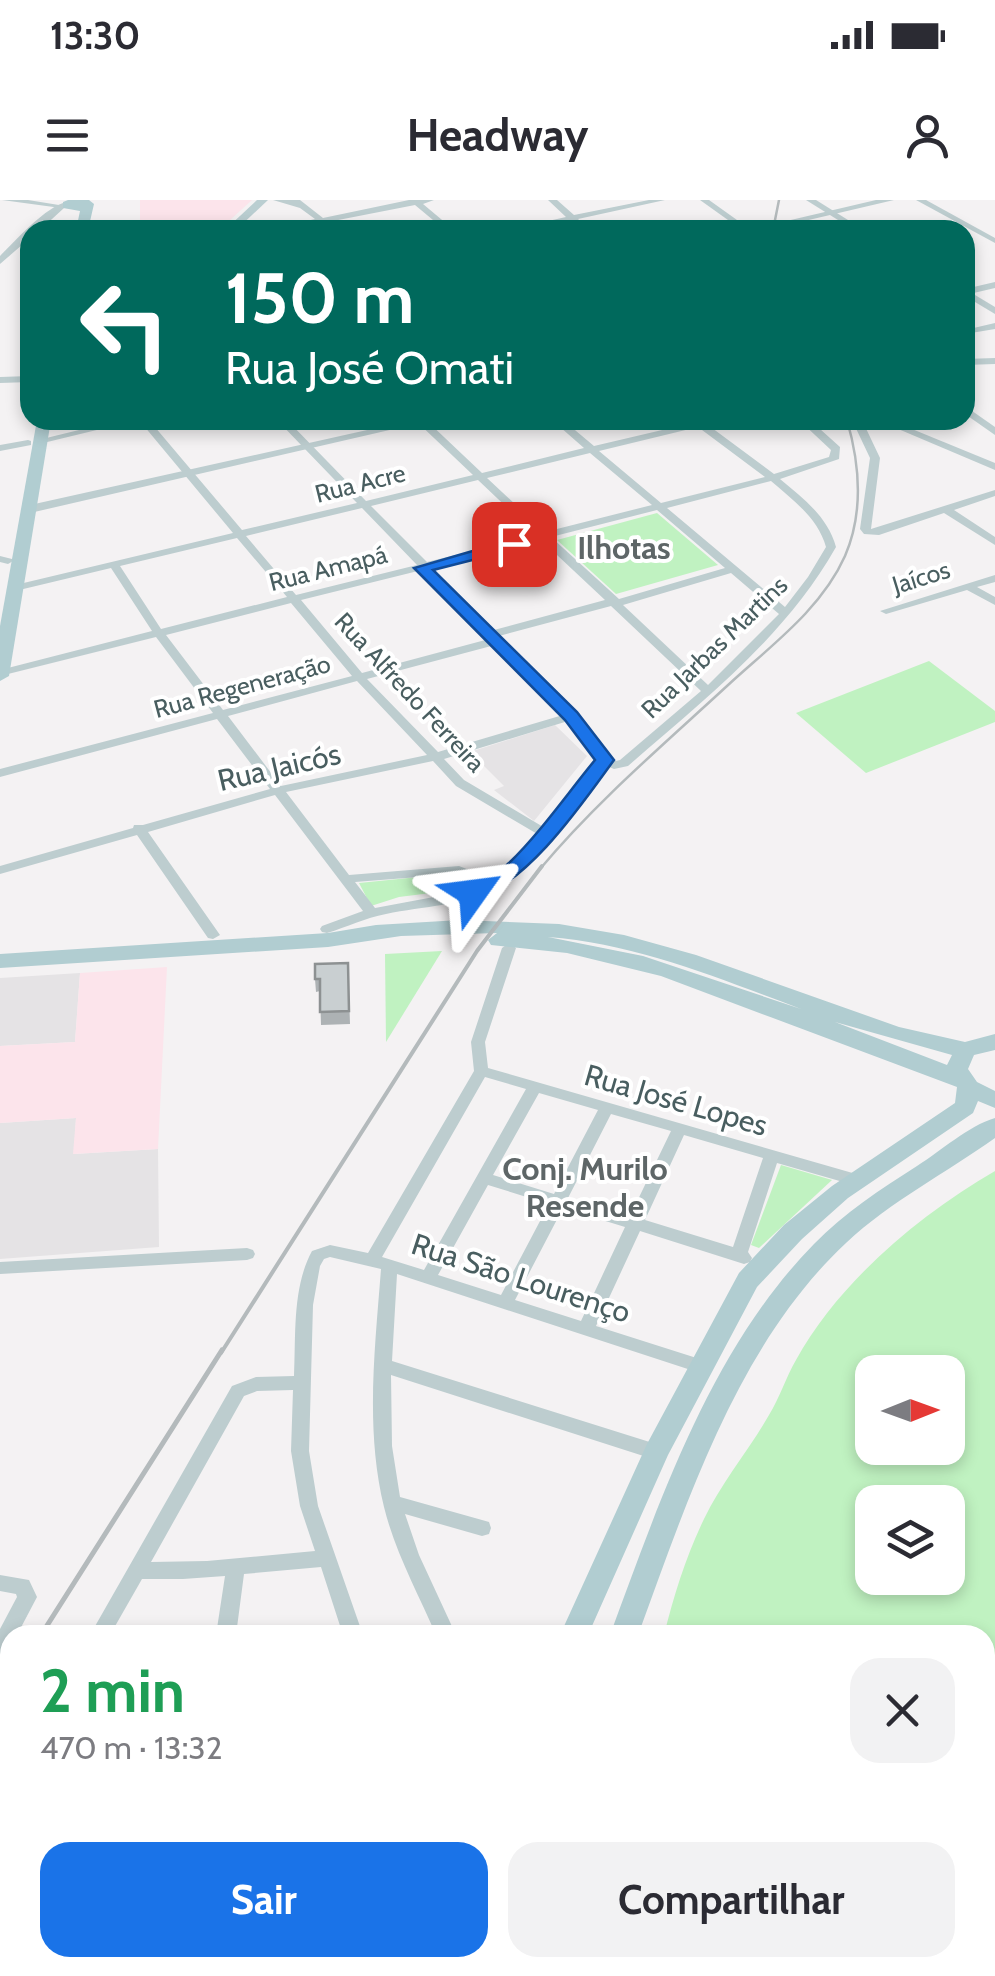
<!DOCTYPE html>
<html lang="pt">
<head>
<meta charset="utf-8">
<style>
  :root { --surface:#fff; --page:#f2f2f3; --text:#2b2b33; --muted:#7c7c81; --accent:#1a73e8 }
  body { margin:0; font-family:Cabin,sans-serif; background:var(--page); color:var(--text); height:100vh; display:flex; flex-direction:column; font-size:38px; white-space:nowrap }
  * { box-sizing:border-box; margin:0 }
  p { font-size:32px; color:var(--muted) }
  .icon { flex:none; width:55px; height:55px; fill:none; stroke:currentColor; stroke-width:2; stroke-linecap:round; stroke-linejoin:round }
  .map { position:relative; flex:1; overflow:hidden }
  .side { position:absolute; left:0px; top:1425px; width:995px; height:352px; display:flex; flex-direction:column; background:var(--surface); border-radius:30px 30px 0 0; box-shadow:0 5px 15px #0003 }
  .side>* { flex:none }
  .banner { position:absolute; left:20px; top:20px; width:955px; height:210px; border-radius:30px; box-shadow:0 5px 15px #0003; background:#00695c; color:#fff; overflow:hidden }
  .needle { width:65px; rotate:89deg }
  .buttons { position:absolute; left:855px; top:1155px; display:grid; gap:20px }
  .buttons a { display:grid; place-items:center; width:110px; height:110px; border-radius:20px; background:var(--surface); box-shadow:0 5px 15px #0003; font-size:50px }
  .pin { position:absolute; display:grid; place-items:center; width:85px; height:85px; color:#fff; margin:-42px; border-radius:20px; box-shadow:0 5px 15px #0006 }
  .me { position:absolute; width:110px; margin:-55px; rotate:59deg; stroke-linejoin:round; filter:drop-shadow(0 0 8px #0008) }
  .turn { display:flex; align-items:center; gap:35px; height:210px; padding:0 40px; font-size:45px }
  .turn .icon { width:130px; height:130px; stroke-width:2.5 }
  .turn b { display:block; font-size:70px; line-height:85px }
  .round { display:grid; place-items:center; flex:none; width:105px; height:105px; border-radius:30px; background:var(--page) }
  .summary { display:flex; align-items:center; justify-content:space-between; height:170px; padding:0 40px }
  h1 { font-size:60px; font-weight:700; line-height:75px; color:#1e9e55 }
  .button { display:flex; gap:20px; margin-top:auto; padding:20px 40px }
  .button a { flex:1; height:115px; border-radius:30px; background:var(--accent); color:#fff; font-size:40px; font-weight:700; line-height:115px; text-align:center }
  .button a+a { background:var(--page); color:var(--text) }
  .status { display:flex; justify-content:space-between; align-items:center; height:70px; padding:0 50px; background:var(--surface); direction:ltr }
  .status svg { height:28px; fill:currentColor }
  header { display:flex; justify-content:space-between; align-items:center; height:130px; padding:0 40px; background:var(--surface); font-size:45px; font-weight:700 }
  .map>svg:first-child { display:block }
</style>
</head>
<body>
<div class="status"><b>13:30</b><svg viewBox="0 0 49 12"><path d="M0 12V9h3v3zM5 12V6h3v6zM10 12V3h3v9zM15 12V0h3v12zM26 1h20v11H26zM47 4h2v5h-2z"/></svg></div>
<header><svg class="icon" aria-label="menu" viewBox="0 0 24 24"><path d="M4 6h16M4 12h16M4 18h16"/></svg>Headway<svg class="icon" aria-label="person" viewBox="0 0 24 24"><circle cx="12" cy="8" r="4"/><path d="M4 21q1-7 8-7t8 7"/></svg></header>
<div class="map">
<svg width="995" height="1776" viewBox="0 0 995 1776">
  <rect width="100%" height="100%" fill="#f4f2f3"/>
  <g fill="#e5e3e5">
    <path d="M555,525L587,556L534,621L494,590L504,586L470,552Z"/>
    <path d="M80,773L75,842L0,846V778Z"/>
    <path d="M76,918L74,954L158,949L159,1047L0,1059V923Z"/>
  </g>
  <g fill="#fce4eb">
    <path d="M140,0H252L219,30H140Z"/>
    <path d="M167,767L158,949L73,954L76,918L0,923V846L75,842L80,773Z"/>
  </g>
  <g fill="#c0f2c1" fill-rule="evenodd">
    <path d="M657,313L718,365L616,394L557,340Z"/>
    <path d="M929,461L995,511V522L866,573L796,513Z"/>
    <path d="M448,674L463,676L479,687L399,697L371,706L359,683Z"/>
    <path d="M442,751L386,842L385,754Z"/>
    <path d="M781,965L832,980L759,1048L751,1045Z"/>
    <path d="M995,971V1776H593V1768H985V1435H664C674,1395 686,1356 704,1319C721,1283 749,1250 769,1215C780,1197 786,1177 796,1160C839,1082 919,1015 995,971ZM872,1172H948V1248H872ZM872,1302H948V1378H872Z"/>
    <path d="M340,1768H465V1776H331Z"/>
  </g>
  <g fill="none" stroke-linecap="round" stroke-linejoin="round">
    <g fill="#bdcdcf" fill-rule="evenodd">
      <path d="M2,0H28L65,6L61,8Z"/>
      <path d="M273,0H300L323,18L409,0H434L423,4L454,30H445L415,5L328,22L337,30H328L320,23L285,30H268L315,19L300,8Z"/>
      <path d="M548,0H557L574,15L649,0H665L578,19L590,30H581L571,21L524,30H508L566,17Z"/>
      <path d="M700,0H709L751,30H742Z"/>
      <path d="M806,0H816L864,30H854Z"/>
      <path d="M916,0H926L995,38V43Z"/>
      <path d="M965,89L995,107V114L965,96Z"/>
      <path d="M995,123V129L965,134V130Z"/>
      <path d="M995,158V164L965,165V159Z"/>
      <path d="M30,176V182L0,183V177Z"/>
      <path d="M965,206L995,227V235L965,214Z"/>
      <path d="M120,220H138L39,244L34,241Z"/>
      <path d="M139,220H149L242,330L357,303L277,220H287L366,301L473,275L415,220H426L482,273L584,248L552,220H563L594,246L692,223L690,220H720L708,225L774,274L829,257L831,250L799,220H810L840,247L839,259L780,279C803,298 828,317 836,347C785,437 705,499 628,566L614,569L607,566C577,604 541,664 499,687C465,706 423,706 386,714C365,718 347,727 327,733L322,732L320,729L322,726L363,711L275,595L148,632L220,735L213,739L208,738L137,635L0,674V666L133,628L134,625H143L270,589L217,519L0,577V569L213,513L156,437L0,476V470L152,431L111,368L15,391L11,390V386L233,333ZM698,227L765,277L661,303L599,251ZM590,253L652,305L545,332L487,278ZM478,280L536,335L427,362L371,306ZM771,281C793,300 818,318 826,347L808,377L785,407L667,308ZM362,308L417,365L296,395L246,336ZM657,310L725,368L619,399L551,337ZM237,338L287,397L161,429L120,366ZM541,340L605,400L494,430L432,367ZM422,370L484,434L485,437L489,439L362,473L301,400ZM731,373L779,414L708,485L623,405ZM291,403L352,476L223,510L166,435ZM611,406L701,491L620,560L616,561L609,557L575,513L499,436ZM495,445L563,515L438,552L367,479ZM357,481L427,555L281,586L228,516ZM568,521L599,560L545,628L464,580L444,559ZM433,561L456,586L539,635L515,661L492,679L459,666L349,675L286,592ZM457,674L481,685L450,694L375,708L355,682Z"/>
      <path d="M852,220H862L880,258L871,329L995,290V296L954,310L995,337V345L944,313L879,335L864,334L860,329L870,258Z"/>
      <path d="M877,220H890L995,263V270Z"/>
      <path d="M28,240L31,241V245L0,251V245Z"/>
      <path d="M0,356L12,359L13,361L8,364L0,362Z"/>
      <path d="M995,375V382L977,387L995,397V405L967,390L886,414L880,411Z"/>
      <path d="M509,743L516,748L485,842L488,868L863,976L865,980L863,984L857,986L777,963L748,1052L752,1058L750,1062L744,1064L640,1031L596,1126L706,1161L709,1166L706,1171L700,1173L397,1074L392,1161L656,1244L662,1247L665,1252L662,1257L656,1260L391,1175L392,1246L400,1297L482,1320L489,1322L491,1328L489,1334L482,1336L405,1314L419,1355L456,1435H436C418,1393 395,1352 384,1307C365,1229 375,1148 381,1069L330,1057L324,1059L320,1066L313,1105L309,1251L318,1306L363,1435H343L321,1367L244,1374L236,1435H216L225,1376L183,1379H142L110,1435H90L232,1186L256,1177L294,1176C296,1135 292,1088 312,1051L330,1045L368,1053L474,871L471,842L502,748ZM485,877L526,889L424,1070L382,1057ZM539,893L598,910L554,994L493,975ZM611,914L671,931L630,1016L568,998ZM684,935L763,958L733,1047L645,1020ZM488,985L549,1004L501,1095L438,1075ZM563,1008L625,1027L581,1121L515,1100ZM293,1190L291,1251L300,1306L315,1351L207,1361L151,1362L244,1196L257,1191Z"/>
      <path d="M247,1048L253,1050L255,1054L253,1058L247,1060L0,1074V1062Z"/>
      <path d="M0,1375L29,1380L37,1397L17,1435H10V1448L7,1454L0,1457V1429L17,1397L16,1394L0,1391Z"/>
      <path d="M10,1573V1600L0,1606V1580Z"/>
      <path d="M18,1768H40L37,1776H14Z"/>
      <rect x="178" y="1768" width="22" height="8"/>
      <path d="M302,1768H331L327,1776H298Z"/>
    </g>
    <g fill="#bdcdcf" fill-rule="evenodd">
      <path d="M876,0H894L766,30H748Z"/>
      <path d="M67,2L70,3V7L64,8L40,30H30V38L0,64V56C16,40 46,6 67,2Z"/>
      <path d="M995,82V88L965,95V89Z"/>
      <path d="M412,220H433L30,313L24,309L30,305Z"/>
    </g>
    <path fill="#baced1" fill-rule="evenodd" d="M257,0H268L236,30H225Z"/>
    <g fill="#b1cdd1" fill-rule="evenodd">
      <path d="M68,0H89L94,4L88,30H76L80,11L63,8V2Z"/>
      <path d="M37,220H51L9,476L0,481V426Z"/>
      <path d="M460,720L559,724L624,735L696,755L899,827L965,842L995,834V850L974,855L968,869L977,882L995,891V908L978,901L973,913L848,998L802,1039L757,1087L668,1255L588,1435H560L647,1244L739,1073L784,1025L832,986L955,903L957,887L661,776L567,753L491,745L488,740L497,733L401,736L328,747L0,768V754L328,733L376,725ZM548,737C637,744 718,778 801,809L643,756ZM835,822L952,855L947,865Z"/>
      <path d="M995,918V938C946,973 891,1001 846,1043C738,1144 688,1299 638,1435H610C660,1300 711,1149 814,1044C844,1013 881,989 917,966C941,951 968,926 995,918Z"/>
      <path d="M483,1768H515L516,1776H482Z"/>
      <path d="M539,1768H571V1776H537Z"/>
    </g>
    <g stroke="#b4babc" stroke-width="2.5">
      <path d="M773,30L779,0"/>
      <path d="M540,669C596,602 663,545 727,486C769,447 821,410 845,356C864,312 860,265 847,220"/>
    </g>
    <path stroke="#b4babc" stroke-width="4" d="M221,1153L477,751L542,666"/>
    <g stroke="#b4babc" stroke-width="5">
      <path d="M41,1435L222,1150"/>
      <path d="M0,1500L10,1484"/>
    </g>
  </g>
  <path fill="#adb2b4" d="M348,763L350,824L321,825L320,791L316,792L315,779Z"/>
  <path fill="#c9cfd1" stroke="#8d9192" stroke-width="2.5" d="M348,763L349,811L320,812V779H315V764Z"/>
  <path fill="#1a73e8" stroke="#114b97" stroke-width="2.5" d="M514,339L520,341V348L433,370L577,512L614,560C582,604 527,685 473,699L463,693C475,680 495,676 509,663C540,633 567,594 595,560L565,520L414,368Z"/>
  <g text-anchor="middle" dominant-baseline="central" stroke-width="8" stroke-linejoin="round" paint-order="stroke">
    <g font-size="25" fill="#495e60" stroke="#fff">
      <text transform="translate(360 283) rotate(-14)">Rua Acre</text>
      <text transform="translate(328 368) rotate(-14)">Rua Amapá</text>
      <text transform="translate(921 377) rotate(-17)">Jaícos</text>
      <text transform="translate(714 447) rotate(-44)">Rua Jarbas Martins</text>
      <text transform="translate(242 486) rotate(-15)">Rua Regeneração</text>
      <text transform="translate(410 492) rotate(47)">Rua Alfredo Ferreira</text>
    </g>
    <g font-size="30" fill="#495e60" stroke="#fff">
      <text transform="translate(279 567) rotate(-13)">Rua Jaicós</text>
      <text transform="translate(676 900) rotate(16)">Rua José Lopes</text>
      <text transform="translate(521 1078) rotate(18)">Rua São Lourenço</text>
    </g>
    <g font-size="32" font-weight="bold" fill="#5e6667" stroke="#fff">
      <text x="624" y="347">Ilhotas</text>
    </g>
    <g font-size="32" font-weight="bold" fill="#5e6667" stroke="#fff">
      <text x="585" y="968">Conj. Murilo<tspan x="585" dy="37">Resende</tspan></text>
    </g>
  </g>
</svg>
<div class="buttons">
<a><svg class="needle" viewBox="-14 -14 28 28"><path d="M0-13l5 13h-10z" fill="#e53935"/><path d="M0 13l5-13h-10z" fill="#7c7c81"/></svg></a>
<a><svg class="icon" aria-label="layers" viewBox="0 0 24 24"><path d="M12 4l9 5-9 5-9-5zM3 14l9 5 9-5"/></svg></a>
</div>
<div class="pin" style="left:514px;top:344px;background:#d93025"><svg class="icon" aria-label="arrive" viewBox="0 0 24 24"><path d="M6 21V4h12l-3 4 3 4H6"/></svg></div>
<svg class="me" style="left:473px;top:693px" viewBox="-20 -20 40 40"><path d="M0-17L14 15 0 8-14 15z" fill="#1a73e8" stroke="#fff" stroke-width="4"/></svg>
<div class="banner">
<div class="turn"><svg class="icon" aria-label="left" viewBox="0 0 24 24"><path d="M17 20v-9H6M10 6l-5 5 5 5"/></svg><div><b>150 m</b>Rua José Omati</div></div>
</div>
<section class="side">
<div class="summary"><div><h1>2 min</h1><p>470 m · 13:32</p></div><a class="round"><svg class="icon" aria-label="close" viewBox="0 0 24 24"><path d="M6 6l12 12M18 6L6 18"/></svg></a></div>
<div class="button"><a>Sair</a><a>Compartilhar</a></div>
</section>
</div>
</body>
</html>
